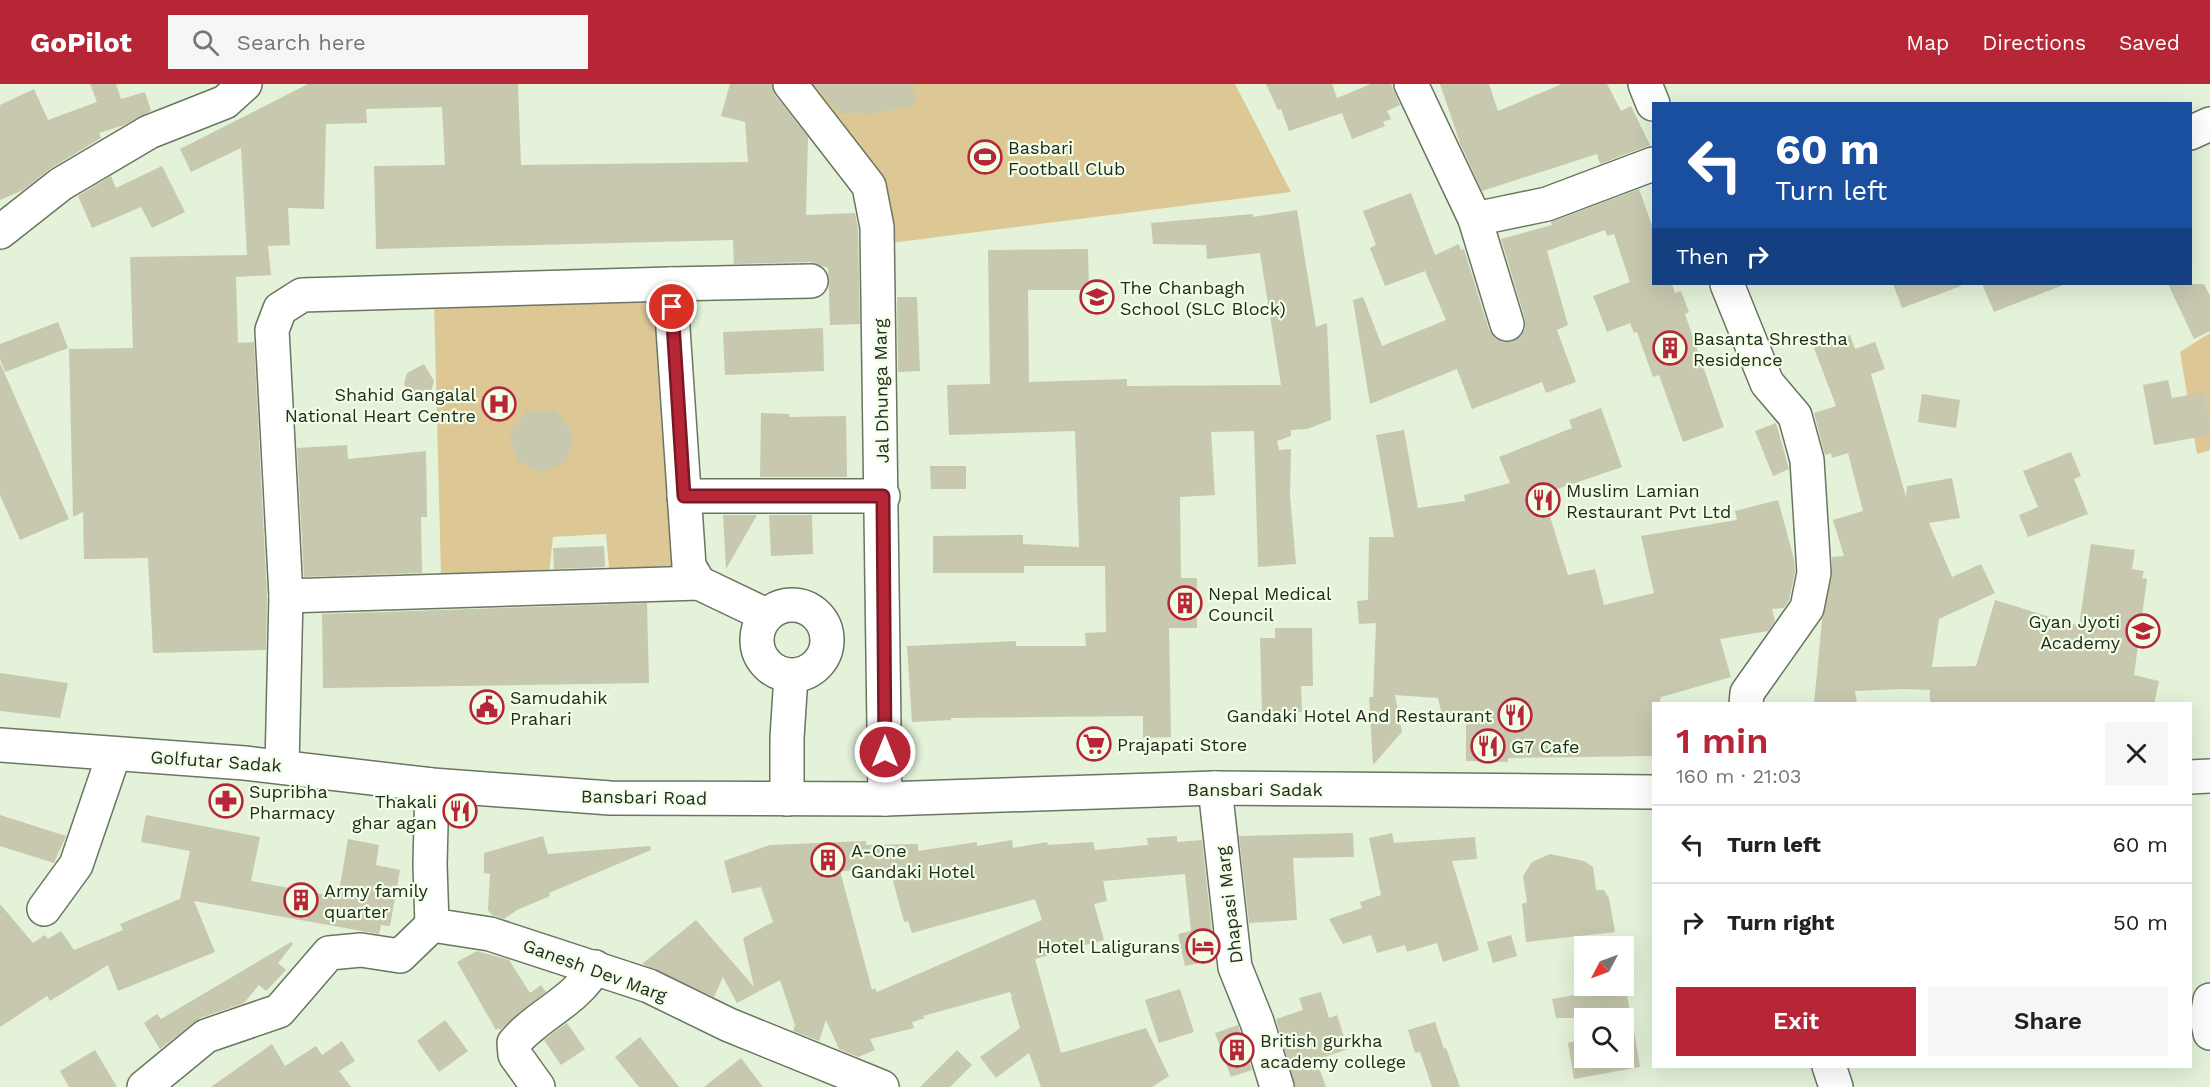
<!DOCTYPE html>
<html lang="en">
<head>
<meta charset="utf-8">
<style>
  :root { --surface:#fff; --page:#f6f6f6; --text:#222; --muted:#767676; --line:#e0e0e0; --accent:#b72637 }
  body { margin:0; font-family:"Work Sans",sans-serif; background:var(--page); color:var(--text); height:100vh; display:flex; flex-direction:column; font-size:22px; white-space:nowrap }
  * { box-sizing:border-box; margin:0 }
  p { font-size:20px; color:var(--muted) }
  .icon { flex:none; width:33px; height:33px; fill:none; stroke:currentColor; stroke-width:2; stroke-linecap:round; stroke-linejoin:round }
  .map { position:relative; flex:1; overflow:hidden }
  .side { position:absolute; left:1652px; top:618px; width:540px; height:366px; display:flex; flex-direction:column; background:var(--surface); border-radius:0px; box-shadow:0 6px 24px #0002 }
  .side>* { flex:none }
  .hud { position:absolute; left:1652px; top:18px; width:540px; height:183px; border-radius:0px; box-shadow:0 6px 24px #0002; background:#1a4fa0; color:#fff; overflow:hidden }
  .needle { width:39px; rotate:229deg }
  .buttons { position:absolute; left:1574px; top:852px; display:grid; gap:12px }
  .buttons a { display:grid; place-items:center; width:60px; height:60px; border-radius:0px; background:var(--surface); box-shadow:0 6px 24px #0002; font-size:30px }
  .pin { position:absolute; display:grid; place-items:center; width:51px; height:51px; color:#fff; margin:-26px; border:3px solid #fff; border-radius:50%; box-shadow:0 2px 6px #0007 }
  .me { position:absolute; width:66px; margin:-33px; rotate:0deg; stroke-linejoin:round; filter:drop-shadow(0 0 4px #0008) }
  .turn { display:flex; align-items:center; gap:21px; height:126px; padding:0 24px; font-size:27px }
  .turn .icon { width:78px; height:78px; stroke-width:2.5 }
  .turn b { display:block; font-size:42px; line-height:51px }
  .then { display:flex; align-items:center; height:57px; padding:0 24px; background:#0003; gap:12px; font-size:22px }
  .round { display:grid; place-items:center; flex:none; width:63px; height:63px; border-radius:0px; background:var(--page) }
  .headline { display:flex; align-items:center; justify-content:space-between; height:102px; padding:0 24px }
  h1 { font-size:36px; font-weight:600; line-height:45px; color:var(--accent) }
  .cta { display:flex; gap:12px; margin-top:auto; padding:12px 24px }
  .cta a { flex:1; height:69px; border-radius:0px; background:var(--accent); color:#fff; font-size:24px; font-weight:600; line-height:69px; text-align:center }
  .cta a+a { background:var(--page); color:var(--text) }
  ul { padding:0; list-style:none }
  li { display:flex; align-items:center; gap:18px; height:78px; padding:0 24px; border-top:2px solid var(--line) }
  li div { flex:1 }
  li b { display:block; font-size:22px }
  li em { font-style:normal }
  header { display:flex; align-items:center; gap:36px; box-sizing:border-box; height:84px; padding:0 30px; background:var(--accent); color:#fff }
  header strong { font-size:28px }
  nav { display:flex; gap:33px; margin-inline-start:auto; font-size:21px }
  .search { width:420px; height:54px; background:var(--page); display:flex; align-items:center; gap:15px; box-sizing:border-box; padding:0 21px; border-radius:0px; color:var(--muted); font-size:22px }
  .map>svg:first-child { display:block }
</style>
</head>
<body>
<header>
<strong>GoPilot</strong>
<div class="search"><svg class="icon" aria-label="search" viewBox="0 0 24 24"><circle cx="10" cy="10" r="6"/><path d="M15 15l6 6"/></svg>Search here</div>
<nav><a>Map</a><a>Directions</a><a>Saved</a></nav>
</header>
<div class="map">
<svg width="2210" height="1003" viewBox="0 0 2210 1003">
  <rect width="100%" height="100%" fill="#e3f2d9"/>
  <g fill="#ddc895">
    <path d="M795,0H1235L1291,108L883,160Z"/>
    <path d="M661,211L687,483L609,484L606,450L553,453L549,489L441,491L434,218Z"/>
    <path d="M2210,249V366L2197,370L2180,268Z"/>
  </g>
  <g fill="#c7c8ae" fill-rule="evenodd">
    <path d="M90,0H116L121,15L145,8L151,27L124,41L99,49L101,54L51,84L23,106L0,116V21L34,5L48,36L97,18Z"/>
    <path d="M308,0H518L521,81L748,78L745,38L721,32L730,0H772L775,11L808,53L806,131L855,129L858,145L860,240L830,241L828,184L811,178L734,180L733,156L376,165L374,82L445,81L442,23L366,25L367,39L326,40L324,125L288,124L290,161L268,162L271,191L236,193L238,259L254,258L267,512L266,566L153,569L148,474L84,475L83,428L73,433L69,265L133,264L130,173L247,171L241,64L191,88L180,65Z"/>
    <path d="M814,0H912L916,21L861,32L860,28L840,30Z"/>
    <path d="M1266,0H1332L1337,14L1371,0H1391L1400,21L1387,27L1391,35L1383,38L1385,42L1352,55L1342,29L1289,47L1281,25L1278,26Z"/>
    <path d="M1440,0H1489L1498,27L1562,0H1607L1621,27L1631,22L1650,61L1600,80L1597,70L1482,107L1460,59Z"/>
    <path d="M162,82L185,128L152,144L141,123L92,144L78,112L111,92L116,104Z"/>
    <path d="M1639,105L1653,144V200H1672L1675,209L1681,207L1689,228L1685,230L1724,343L1683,358L1659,291L1653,293L1637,248L1634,249L1630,239L1607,248L1593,212L1630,198L1614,150L1607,152L1605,146L1547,167L1568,241L1557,246L1576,298L1546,309L1542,298L1472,325L1457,285L1370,320L1353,216L1363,213L1382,262L1446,236L1425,187L1385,202L1370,164L1376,161L1363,127L1411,109L1435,171L1459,160L1461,166L1464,165L1489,246L1495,254L1503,258H1512L1521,252L1525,245V235L1501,155L1552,141L1551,138Z"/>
    <path d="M1297,126L1316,243L1327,239L1331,336L1307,345L1291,346V352L1277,357L1279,366L1291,365L1290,412L1296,480L1258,483L1254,347L1211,348L1215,411L1180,413L1181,494H1197V544H1169L1171,653L1143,654V632L951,634V636L912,638L907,562L1016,557V562H1086L1085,549L1106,548L1105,482H1024V489H933V452L1023,451V460L1079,463L1075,347L949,351L947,301L990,300L988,166L1088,165L1089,206H1028L1029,298L1127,295V302L1281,301L1260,169L1207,175L1206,161L1153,160L1151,139L1253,130V133Z"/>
    <path d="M1893,200H1961V202L1902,224Z"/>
    <path d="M1982,200H2063V201L1994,228Z"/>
    <path d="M2168,200H2204L2210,212V247L2194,255Z"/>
    <path d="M897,213H917L920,287L898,288Z"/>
    <path d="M58,238L68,264L5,288L0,275V260Z"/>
    <path d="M823,244L824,287L725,291L723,248Z"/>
    <path d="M1850,251L1855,265L1875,258L1885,285L1871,290L1906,413L1907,402L1952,394L1960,434L1929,439L1952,493L1981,480L1995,509L1939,535L1932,583L1976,582L1995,516L2079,542L2091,460L2135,466L2132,485L2144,487L2142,494L2147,495L2134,591L2159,597L2154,620H1930V606L1903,605L1855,607L1857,620H1814L1822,536L1832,492V473L1844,472L1833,436L1863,427L1848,369L1832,374L1831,369L1825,371L1814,329L1836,322L1814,264Z"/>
    <path d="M0,279L69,435L20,456L0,411Z"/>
    <path d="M424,280L434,297L431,308L414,318L404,300L407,289Z"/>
    <path d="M2168,296L2172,314L2205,308L2210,351L2154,361L2143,301Z"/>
    <path d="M1922,310L1960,316L1956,344L1918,338Z"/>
    <path d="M1601,324L1622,383L1543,410L1568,491L1595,485L1604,521L1654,509L1641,452L1737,436L1735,427L1778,416L1794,475L1795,488L1789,516L1784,524L1772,525L1775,537L1768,547L1720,555L1731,593L1661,613L1659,620H1653V672L1508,674V678L1466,677V632L1443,636L1438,614L1395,611L1402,648L1373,681L1369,613H1373L1376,539L1359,540L1357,517L1368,516L1369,453H1394L1376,351L1404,346L1418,424L1465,417L1464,411L1510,399L1499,373L1572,344L1569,336Z"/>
    <path d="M555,326L573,348L568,376L543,389L517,377L509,350L526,327Z"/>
    <path d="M761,329L789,330V333L846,332L847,393H760Z"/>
    <path d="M1776,339L1789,385L1773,392L1755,347Z"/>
    <path d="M347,361L348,375L426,367L427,433H421L422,489L304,493L297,364Z"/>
    <path d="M2071,368L2081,392L2074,395L2088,430L2028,453L2019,431L2038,423L2023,387Z"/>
    <path d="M930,382H966V405H931Z"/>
    <path d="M723,431H757L726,485Z"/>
    <path d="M769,431H812L813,470L771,472Z"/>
    <path d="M604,462L605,483L554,485L553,464Z"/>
    <path d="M647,519L649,599L323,604L322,530Z"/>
    <path d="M1275,544H1312L1313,602H1301L1302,628H1262L1260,554H1275Z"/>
    <path d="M0,589L68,599L60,634L0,627Z"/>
    <path d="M0,731L66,752L54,779L0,762Z"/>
    <path d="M146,731L260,753L251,797L338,813L348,755L379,761L376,781L400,786L390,842L381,841L379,850L194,817L215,868L118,907L108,881L50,917L47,912L0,943V820L33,859L45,851L48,855L61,847L74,866L123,846L120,840L182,814H180L190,767L141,758Z"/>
    <path d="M1353,749L1354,773L1293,774L1297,836L1249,839L1239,752Z"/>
    <path d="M1392,749L1394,759L1475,753L1477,775L1452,777L1479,866L1443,878L1437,859L1407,868L1405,861L1377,869L1371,851L1343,860L1329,835L1362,824L1360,818L1381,811L1369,754Z"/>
    <path d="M543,752L548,770L650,762L651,766L549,809L550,812L517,826L504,835L492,831L488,826L490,790L484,789V769Z"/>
    <path d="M1177,752V758L1202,756L1215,876L1185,882L1178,850L1191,847L1185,790L1103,797L1107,817L1094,820L1104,856L1035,875L1061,969L1146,944L1169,992L1152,1003H1041L1029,969L996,994L980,973L1020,944L1011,913L1013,911H1011L1010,908L923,932L925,934L912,938L914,944L870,955L875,966L858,973L839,965L826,936L819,957L793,947L795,941L780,896L737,919L723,893L714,913L642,880L696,836L754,903L743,854L773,838L761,803L732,809L724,777L770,761L866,757V761L918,760V767L977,758V762L1012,756L1013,764L1047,758L1048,761L1093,758L1095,766L1148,761L1147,754ZM890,785L904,838L908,837L912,849L1035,815L1042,836L877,908L875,904L872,906L840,787Z"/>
    <path d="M1550,770L1584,777L1593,783L1596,806H1604L1609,814L1615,848L1526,858L1522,820L1527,818L1523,792L1532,778Z"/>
    <path d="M1511,851L1517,872L1493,879L1487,858Z"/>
    <path d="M291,858L293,860L278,879L286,886L266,907L259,901L244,919L200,934L160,965L144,939L157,930L161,935Z"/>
    <path d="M477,867L509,876L530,909L541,901L546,908L500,946L499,944L496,946L457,878Z"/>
    <path d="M1623,888L1631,934H1556L1552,915L1580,910L1577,893L1584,892V902H1623Z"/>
    <path d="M1180,905L1194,948L1159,959L1145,916Z"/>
    <path d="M1321,908L1329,934L1337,931L1348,965L1316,976L1326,1003H1295L1276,935L1303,926L1299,914Z"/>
    <path d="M445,936L468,967L439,988L417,957Z"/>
    <path d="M1435,938L1444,965L1446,964L1460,1003H1432L1420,968L1415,969L1408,946Z"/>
    <path d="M567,939L585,965L561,981L544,956Z"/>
    <path d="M1238,941L1252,986L1231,993L1215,949Z"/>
    <path d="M1633,941L1640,983L1574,995L1568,959L1584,955V974H1623V943Z"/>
    <path d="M640,953L679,1003H639L615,973Z"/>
    <path d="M342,957L355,977L339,987L351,1003H211L272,960L285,982L316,962L322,971Z"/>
    <path d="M95,966L117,1003H69L60,987Z"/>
    <path d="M957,966L972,981L950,1003H920Z"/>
    <path d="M741,974L763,1003H704Z"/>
  </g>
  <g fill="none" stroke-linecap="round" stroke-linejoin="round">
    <defs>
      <g id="minor">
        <path d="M790,0L869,102L877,143L885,715"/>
        <path d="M1411,0L1475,135L1507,240"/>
        <path d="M1645,0L1653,20"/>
        <path d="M2190,49L2210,40"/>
        <path d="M1475,135L1547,120L1653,80"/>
        <path d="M0,148L61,100L149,48L225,18L245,0"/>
        <path d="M670,200L811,197"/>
        <path d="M1727,200L1767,299L1795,332L1807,376L1814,489L1807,524L1747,609L1746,620"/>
        <path d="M684,412H883"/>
        <path d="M286,512L699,499"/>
        <circle cx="792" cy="556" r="35"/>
        <path d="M282,682L286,512L272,246L280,225L302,211L670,200L689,482L699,499L766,531"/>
        <path d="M432,701L430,780L432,841L490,850L649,902L729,941L882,1003"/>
        <path d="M1215,704L1235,883L1257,938L1277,1003"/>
        <path d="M787,715V654L791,592"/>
        <path d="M44,825L76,781L114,670"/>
        <path d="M2210,916L2207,934L2210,949"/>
        <path d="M1829,982L1836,1003"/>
        <path d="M144,1003L206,952L279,927L329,869L361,866L400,872L432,841"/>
        <path d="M538,1003L515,971L514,959C537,931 577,917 595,883"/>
      </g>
      <g id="major">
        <path d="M0,661L245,679L432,701L610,714L885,715L1215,704L1653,708"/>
        <path d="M2190,693L2210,692"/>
      </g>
    </defs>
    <use href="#minor" stroke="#697661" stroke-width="36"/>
    <use href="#major" stroke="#697661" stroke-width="36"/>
    <use href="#minor" stroke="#fff" stroke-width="33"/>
    <use href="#major" stroke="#fff" stroke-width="33"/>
  </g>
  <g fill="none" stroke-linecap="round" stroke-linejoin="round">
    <defs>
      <path id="route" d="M672,223L684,412H883L885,668"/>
    </defs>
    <use href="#route" stroke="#771924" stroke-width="15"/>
    <use href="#route" stroke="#b72637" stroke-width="10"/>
  </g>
  <defs>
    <symbol id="stadium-ring" viewBox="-11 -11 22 22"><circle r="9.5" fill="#f0ffe6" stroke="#b72637" stroke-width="1.5"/><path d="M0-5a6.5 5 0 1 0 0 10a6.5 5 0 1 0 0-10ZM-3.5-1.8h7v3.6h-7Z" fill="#b72637"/></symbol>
    <symbol id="school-ring" viewBox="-11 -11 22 22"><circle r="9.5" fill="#f0ffe6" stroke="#b72637" stroke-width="1.5"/><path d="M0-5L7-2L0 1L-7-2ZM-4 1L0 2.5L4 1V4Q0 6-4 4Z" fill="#b72637"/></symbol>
    <symbol id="building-ring" viewBox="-11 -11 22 22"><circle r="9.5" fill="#f0ffe6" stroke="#b72637" stroke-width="1.5"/><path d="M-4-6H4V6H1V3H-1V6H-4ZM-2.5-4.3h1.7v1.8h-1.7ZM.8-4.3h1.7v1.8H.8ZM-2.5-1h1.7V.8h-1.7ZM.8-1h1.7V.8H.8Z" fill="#b72637"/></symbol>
    <symbol id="hospital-ring" viewBox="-11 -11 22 22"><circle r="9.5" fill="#f0ffe6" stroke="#b72637" stroke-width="1.5"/><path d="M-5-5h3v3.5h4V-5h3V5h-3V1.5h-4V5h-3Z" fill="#b72637"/></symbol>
    <symbol id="restaurant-ring" viewBox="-11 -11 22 22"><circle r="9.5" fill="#f0ffe6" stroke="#b72637" stroke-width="1.5"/><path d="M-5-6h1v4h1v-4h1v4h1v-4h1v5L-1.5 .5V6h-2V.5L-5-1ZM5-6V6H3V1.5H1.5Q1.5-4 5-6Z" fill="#b72637"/></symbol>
    <symbol id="civic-ring" viewBox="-11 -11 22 22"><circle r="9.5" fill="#f0ffe6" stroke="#b72637" stroke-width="1.5"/><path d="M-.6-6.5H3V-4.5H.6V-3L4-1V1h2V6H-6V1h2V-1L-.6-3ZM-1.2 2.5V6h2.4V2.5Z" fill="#b72637"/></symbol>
    <symbol id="supermarket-ring" viewBox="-11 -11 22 22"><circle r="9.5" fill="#f0ffe6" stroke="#b72637" stroke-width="1.5"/><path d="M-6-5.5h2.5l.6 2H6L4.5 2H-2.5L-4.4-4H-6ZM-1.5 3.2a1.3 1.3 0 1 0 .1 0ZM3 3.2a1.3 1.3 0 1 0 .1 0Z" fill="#b72637"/></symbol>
    <symbol id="pharmacy-ring" viewBox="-11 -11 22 22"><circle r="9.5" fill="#f0ffe6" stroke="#b72637" stroke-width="1.5"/><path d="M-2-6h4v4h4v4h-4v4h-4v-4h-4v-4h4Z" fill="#b72637"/></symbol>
    <symbol id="hotel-ring" viewBox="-11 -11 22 22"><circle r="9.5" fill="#f0ffe6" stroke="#b72637" stroke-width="1.5"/><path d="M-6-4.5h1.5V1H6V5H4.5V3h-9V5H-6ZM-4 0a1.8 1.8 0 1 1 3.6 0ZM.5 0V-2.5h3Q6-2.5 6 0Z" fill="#b72637"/></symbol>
  </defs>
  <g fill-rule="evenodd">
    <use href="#stadium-ring" x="966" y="54" width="38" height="38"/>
    <use href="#school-ring" x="1078" y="194" width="38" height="38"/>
    <use href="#building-ring" x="1651" y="245" width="38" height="38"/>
    <use href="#hospital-ring" x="480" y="301" width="38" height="38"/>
    <use href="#restaurant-ring" x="1524" y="397" width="38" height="38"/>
    <use href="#building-ring" x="1166" y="500" width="38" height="38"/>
    <use href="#school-ring" x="2124" y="528" width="38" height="38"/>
    <use href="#civic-ring" x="468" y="604" width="38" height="38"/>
    <use href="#restaurant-ring" x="1496" y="612" width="38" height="38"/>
    <use href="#supermarket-ring" x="1075" y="641" width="38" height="38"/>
    <use href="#restaurant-ring" x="1469" y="643" width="38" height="38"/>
    <use href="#pharmacy-ring" x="207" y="698" width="38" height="38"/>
    <use href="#restaurant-ring" x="441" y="708" width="38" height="38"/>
    <use href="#building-ring" x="809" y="757" width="38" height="38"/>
    <use href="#building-ring" x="282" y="797" width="38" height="38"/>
    <use href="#hotel-ring" x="1184" y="843" width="38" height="38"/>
    <use href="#building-ring" x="1218" y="947" width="38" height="38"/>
  </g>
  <g text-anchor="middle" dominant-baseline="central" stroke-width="4.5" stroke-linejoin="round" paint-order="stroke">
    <g font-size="18" fill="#252a21" stroke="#f0ffe6" text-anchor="start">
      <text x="1008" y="63">Basbari<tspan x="1008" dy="21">Football Club</tspan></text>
      <text x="1120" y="203">The Chanbagh<tspan x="1120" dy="21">School (SLC Block)</tspan></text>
      <text x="1693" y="254">Basanta Shrestha<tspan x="1693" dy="21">Residence</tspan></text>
      <text x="476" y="310" text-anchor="end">Shahid Gangalal<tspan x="476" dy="21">National Heart Centre</tspan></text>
      <text x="1566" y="406">Muslim Lamian<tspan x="1566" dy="21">Restaurant Pvt Ltd</tspan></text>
      <text x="1208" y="509">Nepal Medical<tspan x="1208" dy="21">Council</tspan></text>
      <text x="2120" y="537" text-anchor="end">Gyan Jyoti<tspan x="2120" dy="21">Academy</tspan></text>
      <text x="510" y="613">Samudahik<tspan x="510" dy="21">Prahari</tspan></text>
      <text x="1492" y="631" text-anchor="end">Gandaki Hotel And Restaurant</text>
      <text x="1117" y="660">Prajapati Store</text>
      <text x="1511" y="662">G7 Cafe</text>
      <text x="249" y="707">Supribha<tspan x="249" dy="21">Pharmacy</tspan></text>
      <text x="437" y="717" text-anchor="end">Thakali<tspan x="437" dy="21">ghar agan</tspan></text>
      <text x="851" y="766">A-One<tspan x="851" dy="21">Gandaki Hotel</tspan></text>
      <text x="324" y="806">Army family<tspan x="324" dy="21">quarter</tspan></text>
      <text x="1180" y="862" text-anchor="end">Hotel Laligurans</text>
      <text x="1260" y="956">British gurkha<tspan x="1260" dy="21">academy college</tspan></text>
    </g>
    <g font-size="18" fill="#252a21" stroke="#f0ffe6">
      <text transform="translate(881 307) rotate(-91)">Jal Dhunga Marg</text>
      <text transform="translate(216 677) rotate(4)">Golfutar Sadak</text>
      <text x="1255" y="705">Bansbari Sadak</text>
      <text transform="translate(644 713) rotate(1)">Bansbari Road</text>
      <text transform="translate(1229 821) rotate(-97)">Dhapasi Marg</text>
      <text transform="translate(595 886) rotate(20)">Ganesh Dev Marg</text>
    </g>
  </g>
</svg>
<div class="buttons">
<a><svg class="needle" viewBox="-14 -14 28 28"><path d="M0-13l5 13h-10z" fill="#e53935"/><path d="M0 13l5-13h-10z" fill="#767676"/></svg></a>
<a><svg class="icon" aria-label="search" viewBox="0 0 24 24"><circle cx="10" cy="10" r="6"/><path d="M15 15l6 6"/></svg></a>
</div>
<div class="pin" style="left:672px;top:223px;background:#d93025"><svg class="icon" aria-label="arrive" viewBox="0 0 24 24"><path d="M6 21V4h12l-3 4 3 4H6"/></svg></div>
<svg class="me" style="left:885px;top:668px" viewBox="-20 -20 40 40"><circle r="17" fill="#b72637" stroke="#fff" stroke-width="3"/><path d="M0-11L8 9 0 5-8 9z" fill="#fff"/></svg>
<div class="hud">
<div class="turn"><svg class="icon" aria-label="left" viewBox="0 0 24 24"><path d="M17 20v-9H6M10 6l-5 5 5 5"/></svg><div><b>60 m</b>Turn left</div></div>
<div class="then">Then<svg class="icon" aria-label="right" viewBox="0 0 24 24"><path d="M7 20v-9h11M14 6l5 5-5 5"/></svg></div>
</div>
<section class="side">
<div class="headline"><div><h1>1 min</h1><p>160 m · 21:03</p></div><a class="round"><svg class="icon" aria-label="close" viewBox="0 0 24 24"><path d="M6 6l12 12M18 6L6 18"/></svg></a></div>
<ul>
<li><svg class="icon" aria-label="left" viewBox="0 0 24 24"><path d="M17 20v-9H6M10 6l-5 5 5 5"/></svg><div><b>Turn left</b></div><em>60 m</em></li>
<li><svg class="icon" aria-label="right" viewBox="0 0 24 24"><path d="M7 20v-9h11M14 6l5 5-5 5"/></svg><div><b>Turn right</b></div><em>50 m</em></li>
</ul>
<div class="cta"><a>Exit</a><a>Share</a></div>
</section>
</div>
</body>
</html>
